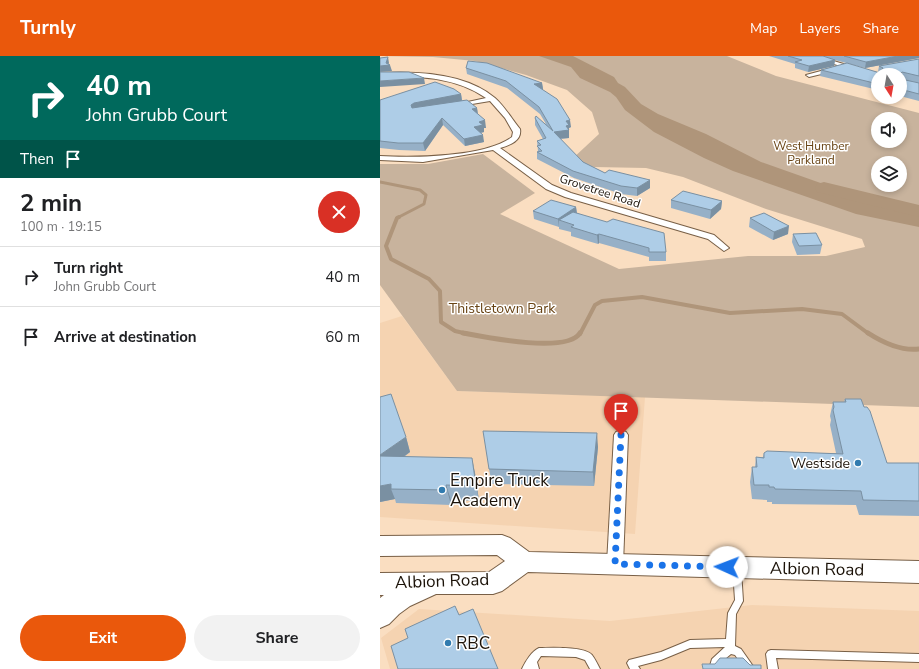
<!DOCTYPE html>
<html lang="en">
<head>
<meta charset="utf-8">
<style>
  :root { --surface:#fff; --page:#f2f2f2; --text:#202124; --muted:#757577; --line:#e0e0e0; --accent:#ea580c }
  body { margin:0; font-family:"Nunito Sans",sans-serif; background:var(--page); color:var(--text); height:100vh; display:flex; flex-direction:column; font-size:15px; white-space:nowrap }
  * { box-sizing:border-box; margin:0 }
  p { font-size:13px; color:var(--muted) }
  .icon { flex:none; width:22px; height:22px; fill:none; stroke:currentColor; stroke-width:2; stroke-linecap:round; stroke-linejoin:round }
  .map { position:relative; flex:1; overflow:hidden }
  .details { display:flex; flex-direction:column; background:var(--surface); width:380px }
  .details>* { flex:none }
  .top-card { background:#00695c; color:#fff; overflow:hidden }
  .needle { width:26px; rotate:169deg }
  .buttons { position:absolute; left:491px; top:12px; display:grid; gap:8px }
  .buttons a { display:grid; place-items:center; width:36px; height:36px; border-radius:50%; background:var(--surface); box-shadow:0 2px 6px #0003; font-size:20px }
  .pin { position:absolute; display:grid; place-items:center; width:34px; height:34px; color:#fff; margin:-41px -17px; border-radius:50% 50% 50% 0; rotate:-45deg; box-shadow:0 0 4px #0007 }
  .pin .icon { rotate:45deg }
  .me { position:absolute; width:44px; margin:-22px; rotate:272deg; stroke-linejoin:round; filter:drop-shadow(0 0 3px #0008) }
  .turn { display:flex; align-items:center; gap:14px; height:84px; padding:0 20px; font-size:18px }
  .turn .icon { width:52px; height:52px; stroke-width:2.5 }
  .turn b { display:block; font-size:28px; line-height:34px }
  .then { display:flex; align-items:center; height:38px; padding:0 20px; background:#0003; gap:8px; font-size:15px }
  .round { display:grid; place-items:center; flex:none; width:42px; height:42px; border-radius:21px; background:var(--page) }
  .headline { display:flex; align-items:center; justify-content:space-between; height:68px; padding:0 20px }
  h1 { font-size:24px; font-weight:700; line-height:30px }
  .action { display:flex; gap:8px; margin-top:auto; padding:8px 20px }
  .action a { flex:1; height:46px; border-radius:24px; background:var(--accent); color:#fff; font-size:16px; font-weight:700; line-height:46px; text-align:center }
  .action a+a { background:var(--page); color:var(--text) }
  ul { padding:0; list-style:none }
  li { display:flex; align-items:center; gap:12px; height:60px; padding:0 20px; border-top:1px solid var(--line) }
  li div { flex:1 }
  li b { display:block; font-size:15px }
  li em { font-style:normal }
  header { display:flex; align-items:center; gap:24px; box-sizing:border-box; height:56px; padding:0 20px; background:var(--accent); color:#fff }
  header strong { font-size:19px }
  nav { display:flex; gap:22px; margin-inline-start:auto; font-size:14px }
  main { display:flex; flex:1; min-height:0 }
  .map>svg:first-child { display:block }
</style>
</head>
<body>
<header>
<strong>Turnly</strong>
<nav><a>Map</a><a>Layers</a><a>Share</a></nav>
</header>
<main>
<section class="details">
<div class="top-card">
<div class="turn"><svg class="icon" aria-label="right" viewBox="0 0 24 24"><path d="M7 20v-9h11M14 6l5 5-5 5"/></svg><div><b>40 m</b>John Grubb Court</div></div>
<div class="then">Then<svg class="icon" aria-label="arrive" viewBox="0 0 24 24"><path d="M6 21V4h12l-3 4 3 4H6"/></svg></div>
</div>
<div class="headline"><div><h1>2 min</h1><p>100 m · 19:15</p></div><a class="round" style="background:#d93025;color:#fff"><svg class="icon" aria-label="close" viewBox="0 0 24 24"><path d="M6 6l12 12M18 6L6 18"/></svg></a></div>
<ul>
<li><svg class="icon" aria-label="right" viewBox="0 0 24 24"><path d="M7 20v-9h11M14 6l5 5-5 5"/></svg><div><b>Turn right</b><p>John Grubb Court</p></div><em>40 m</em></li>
<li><svg class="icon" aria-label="arrive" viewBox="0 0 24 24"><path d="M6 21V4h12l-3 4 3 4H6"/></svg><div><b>Arrive at destination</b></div><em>60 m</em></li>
</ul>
<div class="action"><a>Exit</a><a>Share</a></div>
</section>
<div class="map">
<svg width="539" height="613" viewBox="0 0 539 613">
  <rect width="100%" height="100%" fill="#fadec1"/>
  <g fill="#f5d3b1">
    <path d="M22,260L77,335L265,341L255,478L0,461V267Z"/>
    <path d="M372,549L539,555V613H10L1,582L39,553L230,565Z"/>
  </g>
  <path fill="#c8b39d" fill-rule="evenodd" d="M347,0L396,20L539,57V351L77,335L0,229V108H48L103,98L155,137L120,158L239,213L368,200H446L485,191L482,183L386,153L303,121L266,112L214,111L191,104L219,78L212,56L187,34L146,19L95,5L53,1L0,0ZM498,63H520V85H498ZM498,107H520V129H498Z"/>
  <path fill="#af957a" d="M159,0H193L234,21L238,27L245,31L261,48L278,58L326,78L381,106L497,147L539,154V171L476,158L353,115L324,102L274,76L245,54L236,41L230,36L200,22L191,11Z"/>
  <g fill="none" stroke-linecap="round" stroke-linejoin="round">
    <path stroke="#af957a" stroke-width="3" d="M0,126L40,134L46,139L44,148L17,162"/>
    <g stroke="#af957a" stroke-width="4">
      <path d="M19,161L17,162L6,190L11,203L49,223L60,235L61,266L75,275L88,278"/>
      <path d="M200,278L215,249L222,245L262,241L350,257L422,253L462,258L489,278"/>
    </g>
    <g stroke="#af957a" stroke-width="5">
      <path d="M83,277C104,281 187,298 200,277"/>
      <path d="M488,277C502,286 522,295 539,293"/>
    </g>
    <path fill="#af957a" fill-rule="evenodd" d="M444,126L539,149V161L437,136L435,132L437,128Z"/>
    <defs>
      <g id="lane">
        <path d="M357,510L360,511L361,514L363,545L356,558L355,590L361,593L375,613H365L355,599L351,598L339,608V613H329L332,603L345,591L310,592L281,604L258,610L260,613H250L247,607L249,604L281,596L310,584L346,583L348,557L355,544L353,514L354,511Z"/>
        <path d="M159,592C171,592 204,590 212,599C215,603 218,609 220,613H210L205,604L196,601L161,600L157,606L159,613H142C145,606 152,595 159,592Z"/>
        <path d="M391,594L539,598V606L396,602L398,613H388L386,598L388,595Z"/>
      </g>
      <g id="street">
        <path d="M428,0H437L500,19H498V22L496,21Z"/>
        <path d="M456,11L458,14L429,21L426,19Z"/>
        <path d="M0,17C36,15 86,17 115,42C124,50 132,63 140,73C142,85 130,89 120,92L172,129L191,137L334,179L349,192L344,195L328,183L185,141L166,133L113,94L43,106L0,104V100C34,102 105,101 132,81L133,76L125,62L110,45L74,51V49L106,42C76,21 36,19 0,21Z"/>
        <path d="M241,374L246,376L248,379L243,508L241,513L235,515L229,513L227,508L234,379L236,376Z"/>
      </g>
      <path id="secondary" d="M122,479L130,482L149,496L539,505V527L148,516L122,535L113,538H56L30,550L19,558L9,568L0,572V542L4,539H0V517L109,516L125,505L117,499L0,500V480Z"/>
    </defs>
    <use href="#lane" stroke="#785f46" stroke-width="2"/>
    <use href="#street" stroke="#785f46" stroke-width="2"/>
    <use href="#secondary" stroke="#785f46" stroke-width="2"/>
    <use href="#lane" fill="#fff" fill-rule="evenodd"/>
    <use href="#street" fill="#fff" fill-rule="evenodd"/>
    <use href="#secondary" fill="#fff" fill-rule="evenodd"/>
  </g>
  <g fill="#96b0c7">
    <path d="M389,0H539V2L485,12L455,4L454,10L428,16L415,12V8Z"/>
    <path d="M539,3V45L520,40V19H498V34L440,20L441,14L498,16L499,10Z"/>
    <path d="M86,12L162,27L163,33H162L191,71L189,72V82L180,83L203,106L225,117L270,132L257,140L241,138L194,122L157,103V96L158,95L157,85L163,83L155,69V62L166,68L160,58L127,32L87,18Z"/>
    <path d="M81,38L82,44L97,52L98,59L106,72H104V76L101,77L104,86L85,90L63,69L45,95L19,94L0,92V44Z"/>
    <path d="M291,144L342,145L341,153L330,163L291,152Z"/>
    <path d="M196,151L197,157L286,196V205H269V201L219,187L218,188L191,180V176L179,173V171L154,163L153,155Z"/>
    <path d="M370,162L408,178L393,184L369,171Z"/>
    <path d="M413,178L442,189L440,198L417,199L412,186Z"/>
    <path d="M465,343L484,351L507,407H539V460L479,459L476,449L392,448V446H387V444L372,443L370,426L372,411H375L376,401H383L384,397H456L450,369L451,364L450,360L453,346H464Z"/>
    <path d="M26,381L30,396L24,401L95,417L99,445L71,444V449L16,447L15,443L0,446Z"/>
    <path d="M218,391L214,430L112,428L109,413Z"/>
  </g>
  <g fill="#7a90a2">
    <path d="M518,0H539V2L485,12L486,6Z"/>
    <path d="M8,1L9,7L8,9H10L12,15L0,16V10L6,7Z"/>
    <path d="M455,4L454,10L428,16L429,10Z"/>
    <path d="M44,22L45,28L0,31V25Z"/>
    <path d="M162,27L163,33L155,35L154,28Z"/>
    <path d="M81,38L82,45L32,56L31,49L34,47Z"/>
    <path d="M97,52L98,59L92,53Z"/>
    <path d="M62,62L63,69L45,95L43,87Z"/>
    <path d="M105,64L106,72H104V76L95,78L94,71L99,66Z"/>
    <path d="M190,64L191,71L189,72V82L175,83L174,76L186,65Z"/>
    <path d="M103,79L104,86L85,90L84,83Z"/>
    <path d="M270,124V132L257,140V132Z"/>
    <path d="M342,145L341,153L330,163L331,154Z"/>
    <path d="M196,151L197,159L179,164V171L178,163Z"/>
    <path d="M409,170L408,178L393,184L394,176Z"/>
    <path d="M219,178V187L218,188L217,179Z"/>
    <path d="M217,377L218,391L214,430L213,416Z"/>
    <path d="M26,381L30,396L3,415L0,405V399Z"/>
    <path d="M92,402L95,417L99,445L96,430Z"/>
    <path d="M11,428V433L15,443L0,446V430Z"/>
    <path d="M66,429L71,444V449L67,434Z"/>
  </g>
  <g fill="#aecde7" stroke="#7a90a2">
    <path d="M408,0H443L455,4L429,10L415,6L422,4Z"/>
    <path d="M464,0H518L486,6Z"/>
    <path d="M8,1L6,7L10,9L0,10V2Z"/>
    <path d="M539,3V20L522,16L520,18L521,23L539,27V38L520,33V19H498V28L441,14L467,7L500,17L503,12L499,10Z"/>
    <path d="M88,5L107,7L162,27L154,28L177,43L190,64L186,65L189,69L186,70L189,74L174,76L203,106L225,117L229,114L270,124L257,132L241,130L193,115L157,96L162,95L157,90L161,89L157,85L166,82L155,62L156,60L173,75L159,51L126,25L86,12Z"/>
    <path d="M0,16H29L44,22L0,25Z"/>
    <path d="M55,26L74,33L81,38L34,47L31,49L32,52L87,44L97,52L92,53L105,64L99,66L103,69L94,71L103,79L84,83L62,62L43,87H18L0,85V44Z"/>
    <path d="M303,135L342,145L331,154L291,144Z"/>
    <path d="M171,144L196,151L178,163L153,155Z"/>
    <path d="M193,156L227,166L233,163L284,177L286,196H269V192L219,178L217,179L191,171L194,169L179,164Z"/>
    <path d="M384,157L409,170L394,176L370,162Z"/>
    <path d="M436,177L442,189L419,190L413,178Z"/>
    <path d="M11,338L26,381L0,399V341Z"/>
    <path d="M465,343H481L484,351H487L490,355L507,407H539V445L483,444L481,435L395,433L394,431H389V429H374L372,411H377L376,401L384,402V397L387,395L463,398L453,354L454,351L453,346H466Z"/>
    <path d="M103,375L217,377L213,416L109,413Z"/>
    <path d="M0,400L92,402L96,430L66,429L67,434L11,433V428L0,430Z"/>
    <path d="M75,550L79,559L93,553L118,613H18L11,590L28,582L25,573Z"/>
    <path d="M340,602H363L370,609H381V613H323L322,608H335Z"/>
  </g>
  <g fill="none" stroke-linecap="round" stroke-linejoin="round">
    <path stroke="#1a73e8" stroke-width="7" stroke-dasharray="0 12.6" d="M241,379L235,508L347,511"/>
  </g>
  <g fill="#317baf" stroke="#fff" stroke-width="1.5">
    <circle cx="478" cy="407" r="4"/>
    <circle cx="62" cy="434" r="4"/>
    <circle cx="68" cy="587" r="4"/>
  </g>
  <g text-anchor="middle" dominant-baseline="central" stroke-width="3" stroke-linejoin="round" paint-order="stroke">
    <g font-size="12" fill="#694415" stroke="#fff">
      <text x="431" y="90">West Humber<tspan x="431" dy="14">Parkland</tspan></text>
    </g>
    <g font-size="12" fill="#1b1208" stroke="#fff">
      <text transform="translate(220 135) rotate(18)">Grovetree Road</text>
    </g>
    <g font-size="14" fill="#694415" stroke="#fff">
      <text x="122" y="252">Thistletown Park</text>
    </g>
    <g font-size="14" fill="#1b1208" stroke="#fff" text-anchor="end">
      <text x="470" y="407">Westside</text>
    </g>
    <g font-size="17" fill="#1b1208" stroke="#fff" text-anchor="start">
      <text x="70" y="424">Empire Truck<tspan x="70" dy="20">Academy</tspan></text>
      <text x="76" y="587">RBC</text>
    </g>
    <g font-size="17" fill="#1b1208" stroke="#fff">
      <text transform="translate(437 513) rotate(1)">Albion Road</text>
      <text transform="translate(62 525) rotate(-2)">Albion Road</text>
    </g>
  </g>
</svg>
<div class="buttons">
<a><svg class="needle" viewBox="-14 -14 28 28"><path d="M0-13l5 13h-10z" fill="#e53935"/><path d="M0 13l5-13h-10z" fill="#757577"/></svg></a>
<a><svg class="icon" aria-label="sound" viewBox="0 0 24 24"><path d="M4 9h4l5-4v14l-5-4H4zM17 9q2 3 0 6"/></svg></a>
<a><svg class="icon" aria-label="layers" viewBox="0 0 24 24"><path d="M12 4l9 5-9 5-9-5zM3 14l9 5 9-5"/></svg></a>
</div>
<div class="pin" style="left:241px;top:379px;background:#d93025"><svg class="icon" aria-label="arrive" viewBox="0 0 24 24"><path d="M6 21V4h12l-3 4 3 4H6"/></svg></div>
<svg class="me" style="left:347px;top:511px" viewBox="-20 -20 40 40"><circle r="19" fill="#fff"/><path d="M0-13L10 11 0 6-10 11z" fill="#1a73e8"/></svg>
</div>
</main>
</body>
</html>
